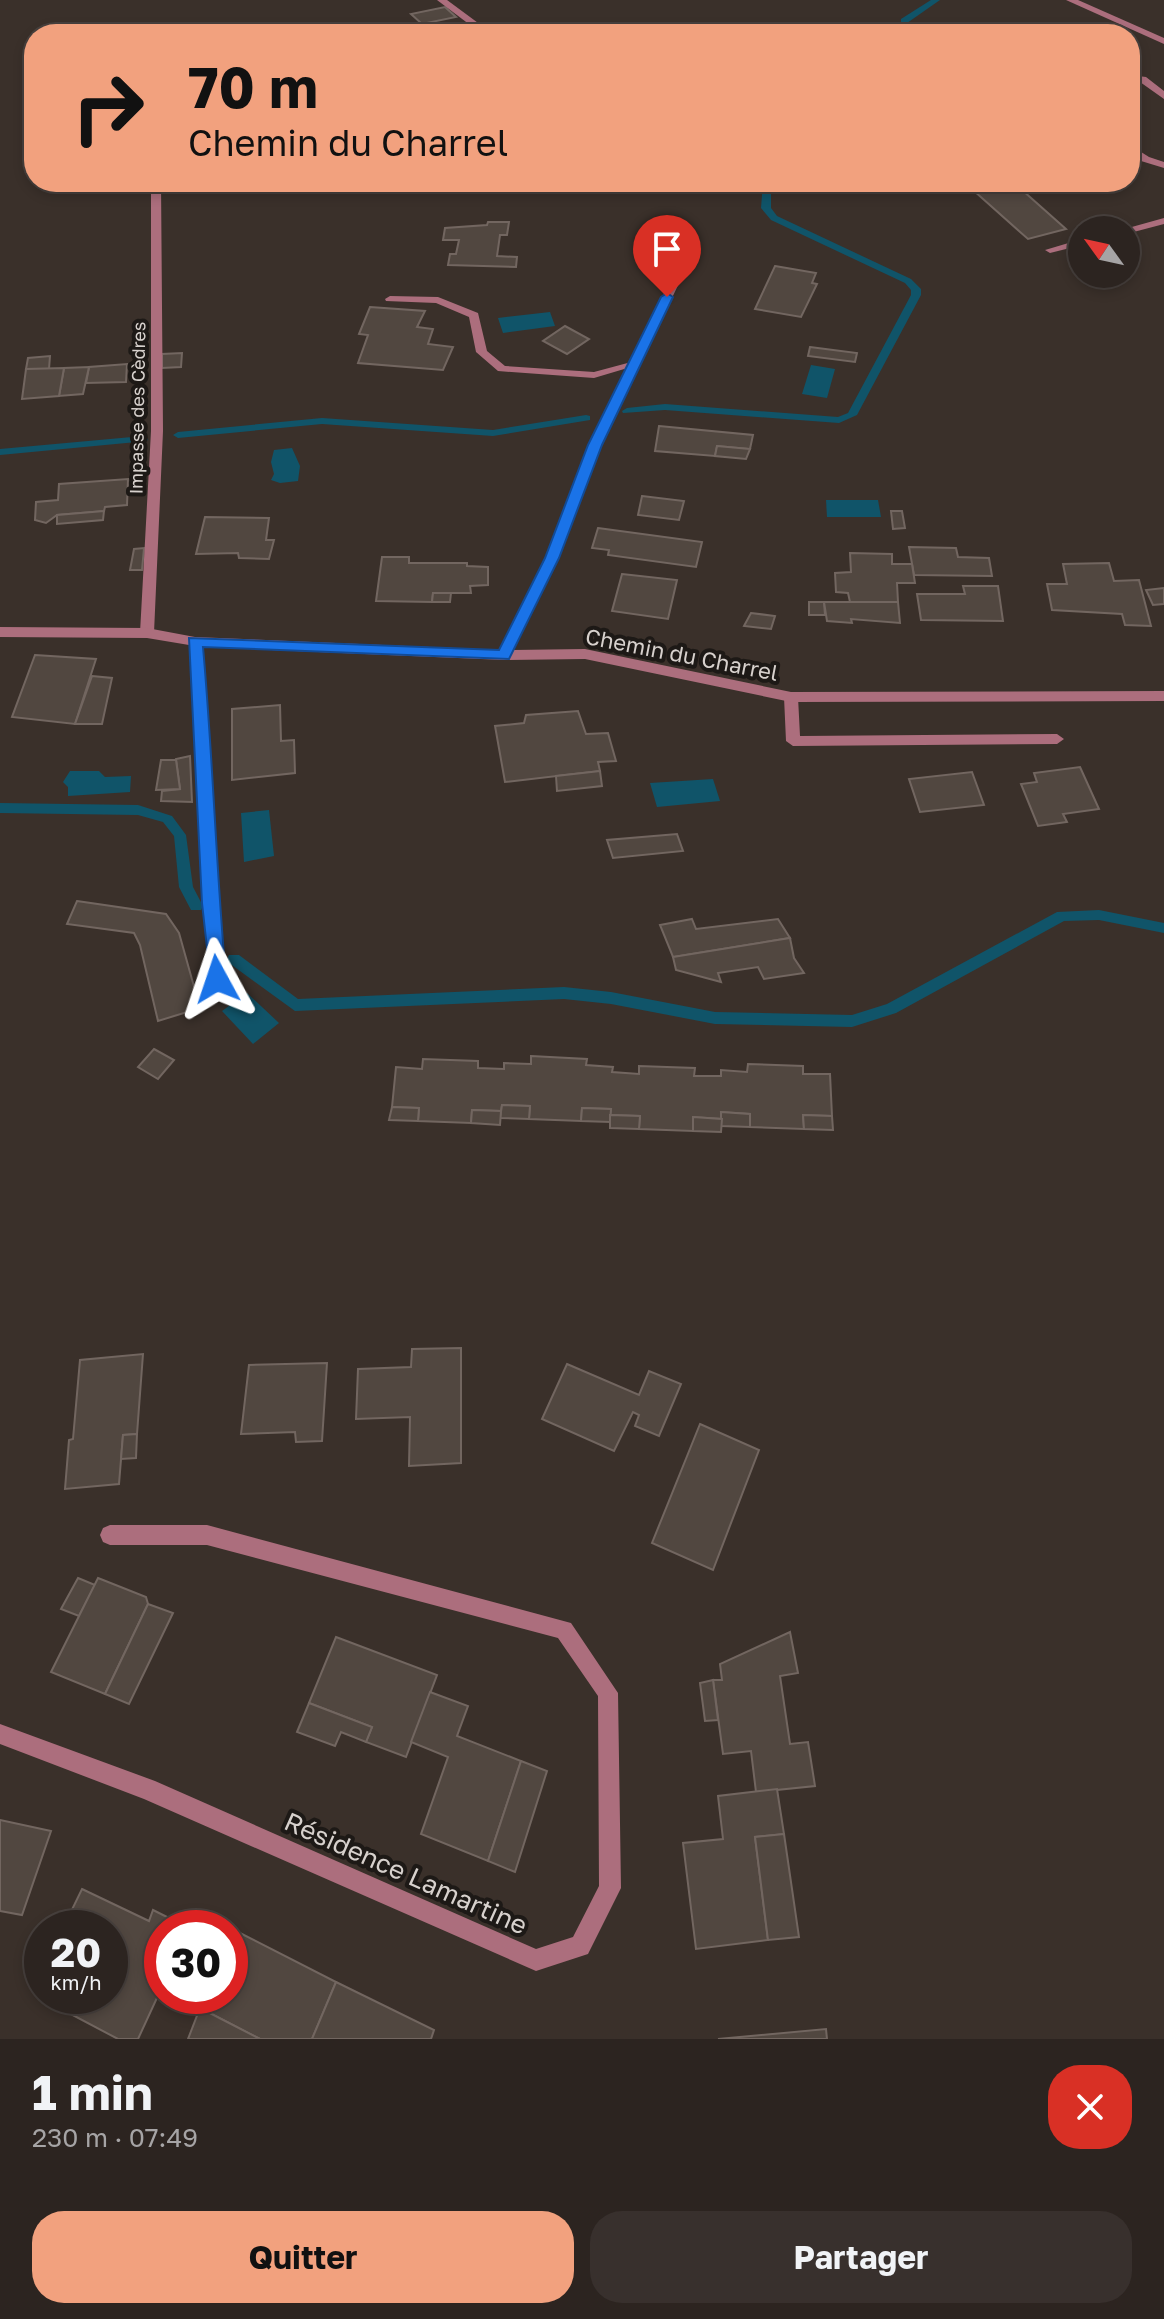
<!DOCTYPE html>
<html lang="fr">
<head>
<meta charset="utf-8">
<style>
  :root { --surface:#2c2420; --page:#38302d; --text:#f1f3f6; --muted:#a6a4a5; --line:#48413e; --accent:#f2a17e }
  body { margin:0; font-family:"Golos Text",sans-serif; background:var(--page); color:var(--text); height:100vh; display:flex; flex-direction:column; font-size:30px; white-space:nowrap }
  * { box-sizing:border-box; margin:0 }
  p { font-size:26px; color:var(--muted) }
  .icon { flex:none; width:44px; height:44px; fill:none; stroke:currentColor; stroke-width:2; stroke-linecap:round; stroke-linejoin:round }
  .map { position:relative; height:2039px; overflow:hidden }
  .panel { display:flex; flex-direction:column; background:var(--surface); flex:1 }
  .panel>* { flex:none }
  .top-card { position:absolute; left:24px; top:24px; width:1116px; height:168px; border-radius:32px; box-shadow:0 4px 12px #0003,0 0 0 2px var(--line); background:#f2a17e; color:#111; overflow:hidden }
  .needle { width:52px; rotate:303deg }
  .buttons { position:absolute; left:1068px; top:216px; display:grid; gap:16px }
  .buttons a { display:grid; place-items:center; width:72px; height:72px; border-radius:50%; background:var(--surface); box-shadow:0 4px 12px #0003,0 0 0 2px var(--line); font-size:40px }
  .speed { position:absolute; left:24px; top:1910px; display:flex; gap:16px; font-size:40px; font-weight:700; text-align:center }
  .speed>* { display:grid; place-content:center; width:104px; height:104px; border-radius:50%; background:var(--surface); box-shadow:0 4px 12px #0003,0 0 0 2px var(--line); line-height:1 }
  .speed small { font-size:20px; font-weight:400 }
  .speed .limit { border:12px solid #d22; background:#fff; color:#111 }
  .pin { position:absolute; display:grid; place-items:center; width:68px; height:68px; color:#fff; margin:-82px -34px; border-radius:50% 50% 50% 0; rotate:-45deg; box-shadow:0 0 8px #0007 }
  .pin .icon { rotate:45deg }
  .me { position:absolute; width:88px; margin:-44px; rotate:355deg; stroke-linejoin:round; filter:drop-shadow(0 0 6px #0008) }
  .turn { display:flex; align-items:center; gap:28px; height:168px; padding:0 32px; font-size:36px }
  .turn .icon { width:104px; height:104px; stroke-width:2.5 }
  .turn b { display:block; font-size:56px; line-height:68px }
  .round { display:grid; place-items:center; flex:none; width:84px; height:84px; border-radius:32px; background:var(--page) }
  .overview { display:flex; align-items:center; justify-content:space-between; height:136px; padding:0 32px }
  h1 { font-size:48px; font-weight:700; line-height:60px }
  .button { display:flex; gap:16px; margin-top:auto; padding:16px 32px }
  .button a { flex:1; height:92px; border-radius:32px; background:var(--accent); color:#111; font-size:32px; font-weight:700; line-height:92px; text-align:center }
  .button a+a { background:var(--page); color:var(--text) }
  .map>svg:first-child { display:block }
</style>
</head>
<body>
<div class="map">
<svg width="1164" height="2039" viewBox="0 0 1164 2039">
  <rect width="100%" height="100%" fill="#3a302a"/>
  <g fill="#105469">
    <path d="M550,312L555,326L503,333L498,318Z"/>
    <path d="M811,365L835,369L827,398L802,394Z"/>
    <path d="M292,448L300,466L298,481L280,483L271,480L274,474L271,462L274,450Z"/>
    <path d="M826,500H878L881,517H827Z"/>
    <path d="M70,771H99L105,777L131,776L130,792L68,796V787L63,782Z"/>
    <path d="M713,779L720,801L657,807L650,783Z"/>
    <path d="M269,810L274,856L244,862L241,813Z"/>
    <path d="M247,993L279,1023L253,1044L222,1011Z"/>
  </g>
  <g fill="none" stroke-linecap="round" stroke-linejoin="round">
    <g fill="#105469" fill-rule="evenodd">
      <path d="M931,0H940L907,23H901V19Z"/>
      <path d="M763,182H771V208L777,216L911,279L921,289V295L857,415L839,423L665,410L623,413L622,411L627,408L665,404L838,417L848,413L911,295V290L905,283L771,220L761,208Z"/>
      <path d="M586,415L590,416V420L493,436L322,424L178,438L173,435L178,432L322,418L493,430Z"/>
      <path d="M143,436L148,439L147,441L0,455V449Z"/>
      <path d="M0,803L138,805L172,816L186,835L193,887L203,906L201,910H191L179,887L174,836L163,822L138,815L0,813Z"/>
      <path d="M1099,910L1164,923V933L1099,920L1064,921L896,1013L852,1027L715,1024L611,1004L564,999L295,1011L229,963L227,959L229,955H239L298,999L564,987L611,992L715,1012L852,1015L887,1004L1057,912Z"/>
    </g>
  </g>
  <g fill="#514740" stroke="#726660" stroke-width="2">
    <path d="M445,7L456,17L422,24L411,14Z"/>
    <path d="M355,182H395L388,193L351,188Z"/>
    <path d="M964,182H1013L1066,229L1028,239Z"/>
    <path d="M488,222H509L507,235H500L497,256L517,257L516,267L448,265L450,254H456L459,240H443L445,228L487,225Z"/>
    <path d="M775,266L816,273L812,283L817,284L801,317L755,309Z"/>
    <path d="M370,307L425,311L417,327L433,329L428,344L453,347L443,370L358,363L368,335L359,334Z"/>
    <path d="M565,326L589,339L567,354L543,341Z"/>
    <path d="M810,347L857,353L855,362L808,356Z"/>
    <path d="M182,353L181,367L162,368V354Z"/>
    <path d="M50,356L49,369H26L28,358Z"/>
    <path d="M127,364L126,382L86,383L89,367Z"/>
    <path d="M89,367L83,394L59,396L64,368Z"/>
    <path d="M64,368L59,396L22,399L26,369Z"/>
    <path d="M659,426L753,435L750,449L717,446L715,456L655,451Z"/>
    <path d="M717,446L750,449L746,459L715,456Z"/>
    <path d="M128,479L127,505L105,507L104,511L57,515L46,523L35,520L36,502L58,500L59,484Z"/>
    <path d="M642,496L684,501L679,520L638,515Z"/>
    <path d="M104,511L103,520L57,524V515Z"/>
    <path d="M891,511H902L905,528L893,529Z"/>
    <path d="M205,517L269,518L266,540H274L269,559L239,558L238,553L196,554Z"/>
    <path d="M598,528L702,542L696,567L608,555L609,550L592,548Z"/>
    <path d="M909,547L956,548L958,557L989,558L992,576L914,575Z"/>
    <path d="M144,548L142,570H130L134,549Z"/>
    <path d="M850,553L892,554V564H912L915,583H897L898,602H850L848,593L836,592L835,573L851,572Z"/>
    <path d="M382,557H409V563H467V566L488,567V585L470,586L471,593H433L432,602L376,601Z"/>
    <path d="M1109,563L1114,581L1139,580L1151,626L1125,625L1122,614L1052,610L1047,584H1067L1063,564Z"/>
    <path d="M622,574L677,580L668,619L612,611Z"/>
    <path d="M963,586H998L1003,621L921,620L917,594H965Z"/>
    <path d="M1164,588V604L1153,605L1146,590Z"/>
    <path d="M433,593H451L450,602H432Z"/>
    <path d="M809,602H824L825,615H809Z"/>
    <path d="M824,602H898L900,623L851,619L852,623L827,621Z"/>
    <path d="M751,613L775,616L771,629L744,626Z"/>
    <path d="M35,655L96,659L75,724L12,717Z"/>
    <path d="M92,676L112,678L102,724H75Z"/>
    <path d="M280,705L281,741L294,740L295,773L232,780V709Z"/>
    <path d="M578,711L586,734L608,733L616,761L598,762L600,771L505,782L495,726L524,723L526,715Z"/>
    <path d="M190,756L192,802L161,801L162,791L180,789L176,759Z"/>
    <path d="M161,760H176L180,789L156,790Z"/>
    <path d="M1080,767L1099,809L1063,814L1067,822L1038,826L1021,784L1037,782L1034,773Z"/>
    <path d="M600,771L602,786L557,791L556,776Z"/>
    <path d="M972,772L984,805L920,812L909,779Z"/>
    <path d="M677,834L683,851L613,858L607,840Z"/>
    <path d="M77,901L166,914L179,933L200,1008L158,1021L140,945L134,933L67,924Z"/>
    <path d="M692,919L696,929L778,919L790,938L673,957L660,925Z"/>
    <path d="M790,938L794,958L804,973L764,979L758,967L718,973L721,982L676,970L673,957Z"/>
    <path d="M154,1049L174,1060L158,1079L138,1067Z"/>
    <path d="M531,1056L587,1059L586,1065L613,1067L612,1072L639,1074V1066L695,1068L694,1076H721V1070L747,1072L748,1064L803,1066V1074H830L832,1116L803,1115L804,1129L750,1127V1114L721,1112L722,1119L693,1117V1131L639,1129L640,1116L610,1115L611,1109L582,1108L581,1121L529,1119L530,1106L502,1105L501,1111L472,1110L471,1123L418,1121L419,1108L392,1107L396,1067L422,1069L423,1059L478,1061V1068L504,1069V1063L531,1064Z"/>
    <path d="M502,1105L530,1106L529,1119L500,1118Z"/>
    <path d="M392,1107L419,1108L418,1121L389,1120Z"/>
    <path d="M582,1108L611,1109L610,1122L581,1121Z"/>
    <path d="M472,1110L501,1111L500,1125L471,1123Z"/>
    <path d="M721,1112L750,1114V1127L721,1126Z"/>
    <path d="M610,1115L640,1116L639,1129L610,1128Z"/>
    <path d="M803,1115L832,1116L833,1130L804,1129Z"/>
    <path d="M693,1117L722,1119L721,1132L693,1131Z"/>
    <path d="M461,1348V1463L409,1466L410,1417L356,1419L358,1369L411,1367L412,1349Z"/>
    <path d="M143,1354L137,1434L123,1435L119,1484L65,1489L69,1440L73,1439L80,1360Z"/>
    <path d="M327,1363L322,1441L296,1442L295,1432L241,1434L249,1365Z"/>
    <path d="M567,1364L639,1395L649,1371L681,1384L659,1436L635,1426L639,1415L633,1412L614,1451L542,1419Z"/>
    <path d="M700,1424L759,1450L713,1570L652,1543Z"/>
    <path d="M137,1434L136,1458L121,1459L123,1435Z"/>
    <path d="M78,1578L95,1585L79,1616L61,1609Z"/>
    <path d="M98,1578L146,1597L148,1604L105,1694L51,1672Z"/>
    <path d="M148,1604L173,1613L129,1704L105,1694Z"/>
    <path d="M790,1632L798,1673L780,1676L790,1744L808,1742L815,1786L756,1792L751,1751L723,1754L713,1680H722L720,1664Z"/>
    <path d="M336,1637L437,1675L406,1757L366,1742L372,1727L309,1703Z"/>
    <path d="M713,1680L718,1720L705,1721L700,1683Z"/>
    <path d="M430,1692L468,1706L457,1736L521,1761L488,1861L421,1834L448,1757L411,1742Z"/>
    <path d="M309,1703L372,1727L366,1742L341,1732L335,1746L297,1732Z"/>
    <path d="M521,1761L547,1771L515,1872L488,1861Z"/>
    <path d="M777,1789L784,1834L755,1837L768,1940L696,1949L683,1843L723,1839L718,1796Z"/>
    <path d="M0,1820L51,1831L22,1915L0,1911Z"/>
    <path d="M784,1834L799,1937L768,1940L755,1837Z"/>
    <path d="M82,1889L149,1921L153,1910L189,1928H162V1987L138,2039H118L65,2011L72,1996H110V1928H63Z"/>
    <path d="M236,1931L336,1982L312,2039H260L200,2008L206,1996H230V1944Z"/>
    <path d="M336,1982L434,2030L431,2039H312Z"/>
    <path d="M200,2008L260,2039H188Z"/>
    <path d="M826,2029L827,2039H718Z"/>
  </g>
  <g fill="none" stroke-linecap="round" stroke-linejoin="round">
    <g fill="#ac6e7d" fill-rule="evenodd">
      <path d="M1066,0H1078L1164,38V44Z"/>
      <path d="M1130,75L1146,77L1164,91V99L1140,82L1130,81Z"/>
      <path d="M1130,145L1149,157L1164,162V168L1141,161L1130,153Z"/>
      <path d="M151,182H161L163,431L154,633L147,638L140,633L151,431Z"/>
      <path d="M1164,218V224L1126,234V230H1121Z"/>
      <path d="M1082,239V245L1050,253L1045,250Z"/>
      <path d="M390,296L438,297L478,313L487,351L505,366L594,372L635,361L641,364L594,378L498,371L476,352L469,317L436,303L386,301L385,299Z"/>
      <path d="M791,692L798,697L800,736L1057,734L1064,739L1057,744L793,746L786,741L784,697Z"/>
    </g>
    <g fill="#ac6e7d" fill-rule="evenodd">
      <path d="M437,0H447L493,34H482Z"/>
      <path d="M678,272L683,275L601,445L558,558L513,650L585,649L791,692L1164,691V701L791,702L585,659L504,660L202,647L225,979L223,984H211L206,937L189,645L147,638L0,637V627L147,628L195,637L500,650L546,558L589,445L673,275Z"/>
      <path d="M110,1525H207L571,1623L618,1693L621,1888L588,1954L536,1971L144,1799L0,1744V1724L155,1781L536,1949L573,1937L599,1886L598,1696L558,1638L207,1545H110L103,1542L100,1535L103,1528Z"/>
    </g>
  </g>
  <path fill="#1a73e8" stroke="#114b97" stroke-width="2" d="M667,293L673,297L602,445L559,558L509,659L203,647C213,758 216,868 226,979L217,986L211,984L202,903L189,638L499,650L545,558L588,445L661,297Z"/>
  <g text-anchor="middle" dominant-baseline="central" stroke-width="8" stroke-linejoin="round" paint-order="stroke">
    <g font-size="18" fill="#d7d1cd" stroke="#1d1916">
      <text transform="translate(137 408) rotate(-89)">Impasse des Cèdres</text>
    </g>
    <g font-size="22" fill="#d7d1cd" stroke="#1d1916">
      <text transform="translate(682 654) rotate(11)">Chemin du Charrel</text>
    </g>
    <g font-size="26" fill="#d7d1cd" stroke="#1d1916">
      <text transform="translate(406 1873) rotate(24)">Résidence Lamartine</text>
    </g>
  </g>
</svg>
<div class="buttons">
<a><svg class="needle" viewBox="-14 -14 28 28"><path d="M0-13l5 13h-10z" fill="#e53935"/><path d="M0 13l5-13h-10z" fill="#a6a4a5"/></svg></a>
</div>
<div class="speed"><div>20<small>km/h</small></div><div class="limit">30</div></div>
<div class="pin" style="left:667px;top:297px;background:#d93025"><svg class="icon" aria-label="arrive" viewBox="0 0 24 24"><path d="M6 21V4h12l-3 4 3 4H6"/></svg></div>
<svg class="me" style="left:217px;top:979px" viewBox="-20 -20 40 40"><path d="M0-17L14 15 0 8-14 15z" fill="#1a73e8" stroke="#fff" stroke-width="4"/></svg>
<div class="top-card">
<div class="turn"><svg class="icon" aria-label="right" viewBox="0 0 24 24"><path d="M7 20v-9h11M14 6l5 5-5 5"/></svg><div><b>70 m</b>Chemin du Charrel</div></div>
</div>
</div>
<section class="panel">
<div class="overview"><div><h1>1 min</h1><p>230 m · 07:49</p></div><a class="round" style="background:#d93025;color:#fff"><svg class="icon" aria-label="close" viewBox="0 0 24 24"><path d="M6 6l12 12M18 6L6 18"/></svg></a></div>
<div class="button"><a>Quitter</a><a>Partager</a></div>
</section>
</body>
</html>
